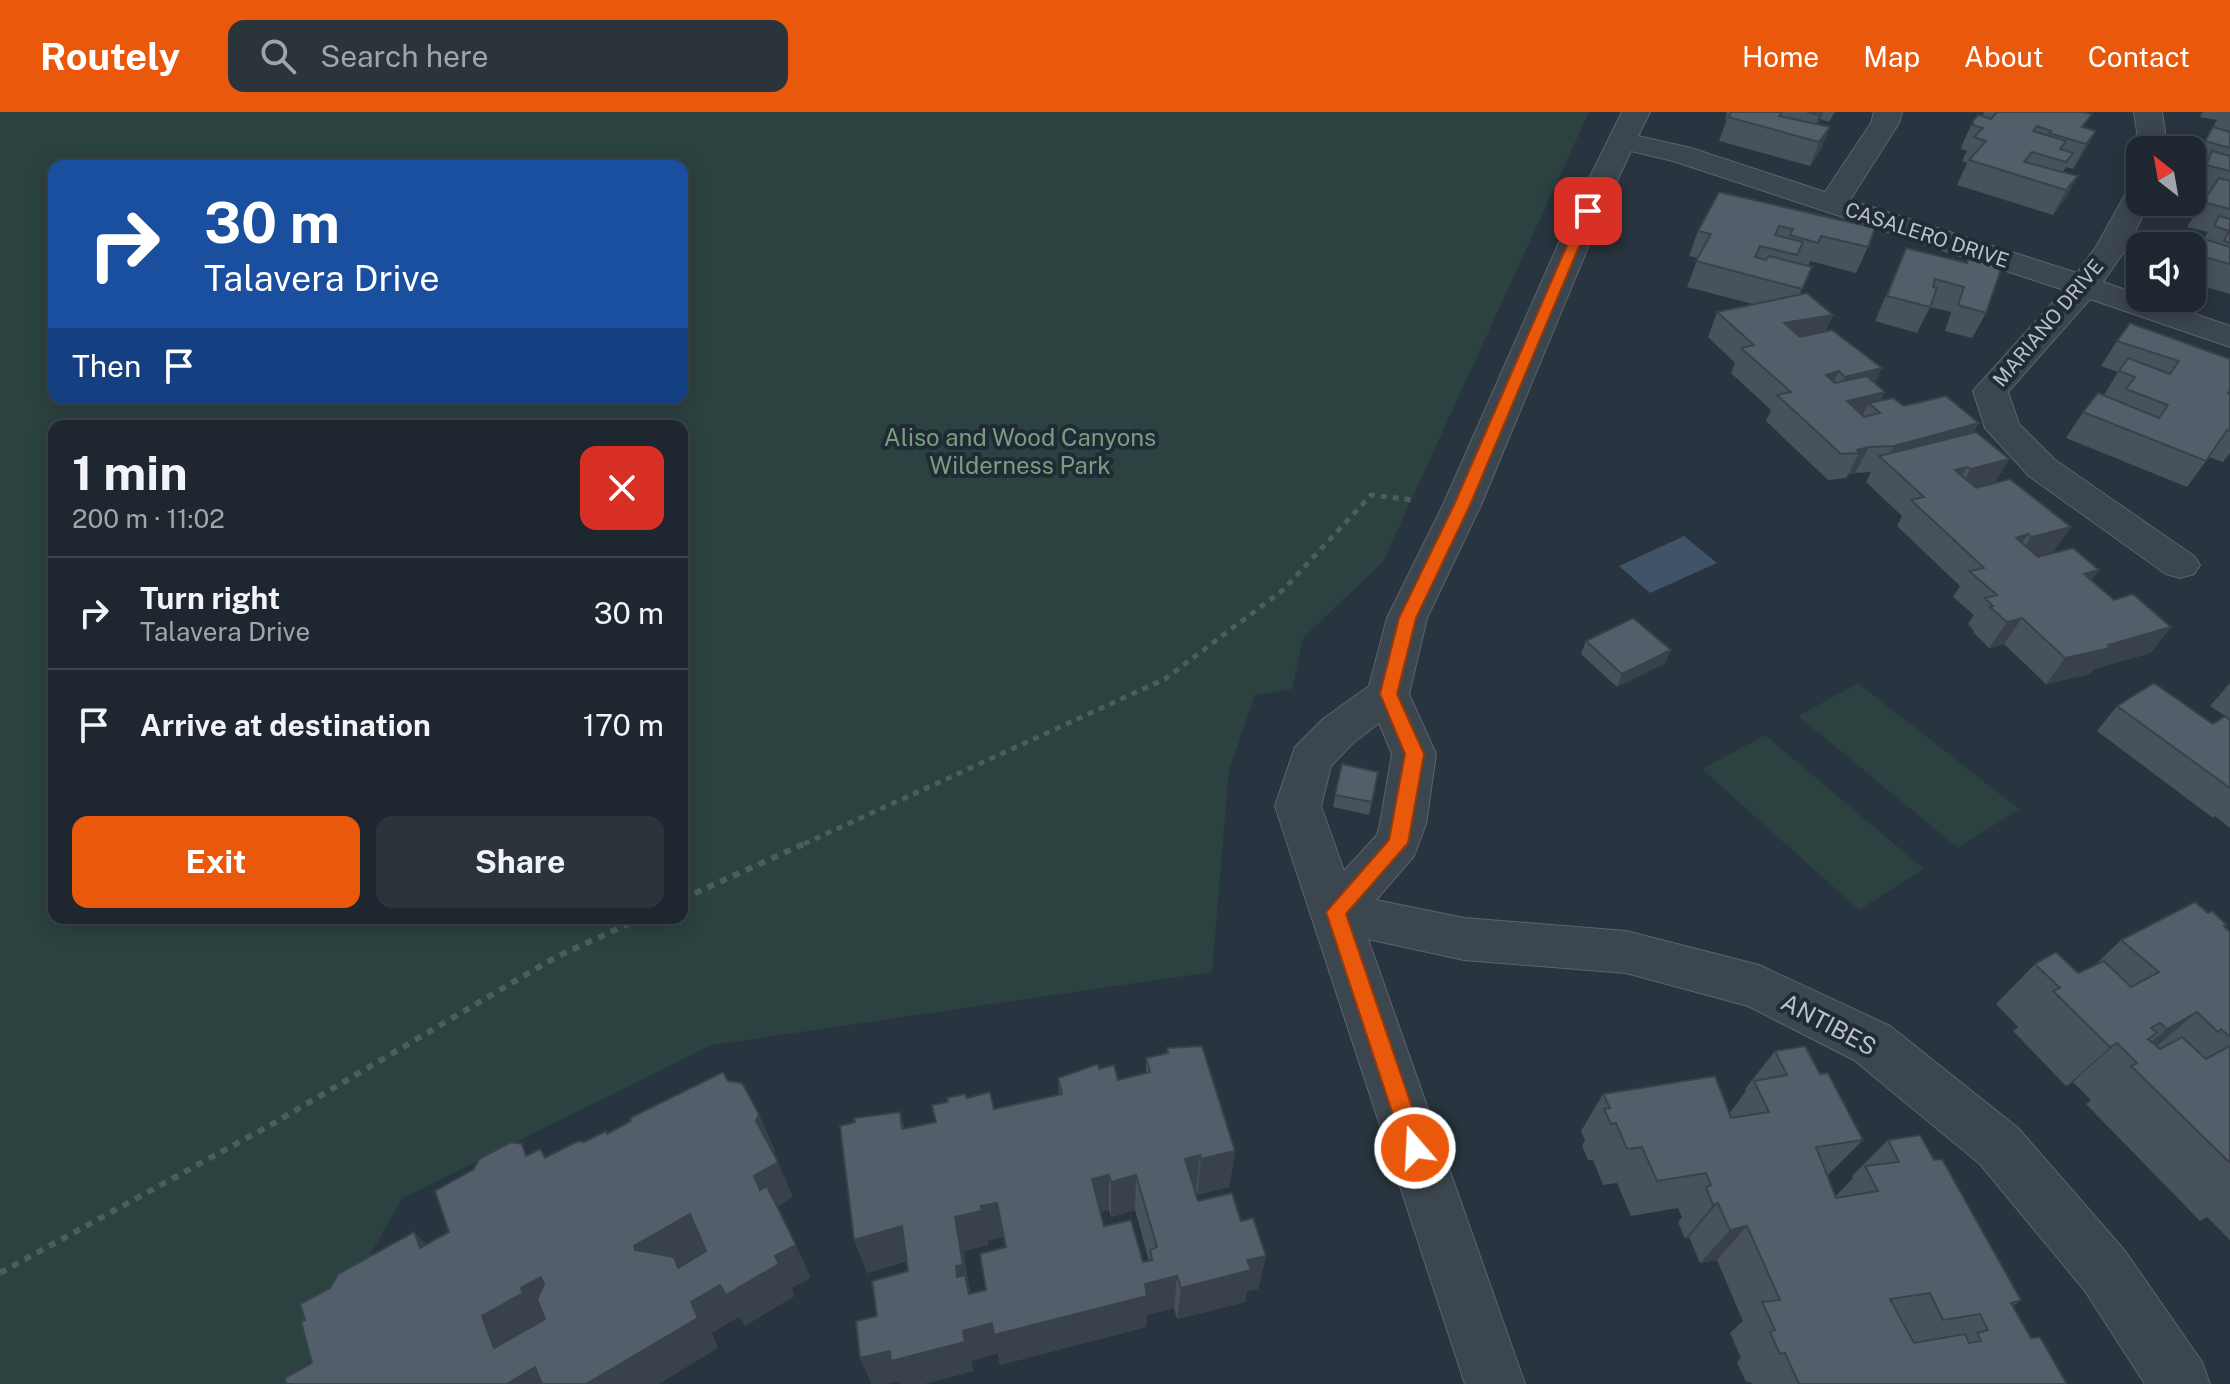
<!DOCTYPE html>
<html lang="en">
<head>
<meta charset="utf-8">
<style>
  :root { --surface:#1e272f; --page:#2b333b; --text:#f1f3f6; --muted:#a1a5aa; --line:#3c444b; --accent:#ea580c }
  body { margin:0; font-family:"Public Sans",sans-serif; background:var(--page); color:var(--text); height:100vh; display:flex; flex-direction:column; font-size:30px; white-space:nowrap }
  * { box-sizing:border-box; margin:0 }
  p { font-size:26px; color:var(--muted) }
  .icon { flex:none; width:44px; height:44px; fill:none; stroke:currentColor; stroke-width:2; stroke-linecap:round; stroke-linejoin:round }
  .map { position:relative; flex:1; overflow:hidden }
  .drawer { position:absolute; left:48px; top:308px; width:640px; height:504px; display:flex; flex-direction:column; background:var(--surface); border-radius:16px; box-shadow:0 4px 20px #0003,0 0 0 2px var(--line) }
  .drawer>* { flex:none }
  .hud { position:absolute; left:48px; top:48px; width:640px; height:244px; border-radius:16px; box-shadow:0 4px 20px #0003,0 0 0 2px var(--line); background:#1a4fa0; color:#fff; overflow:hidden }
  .needle { width:52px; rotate:329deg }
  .buttons { position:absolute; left:2126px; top:24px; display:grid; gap:16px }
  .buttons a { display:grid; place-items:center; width:80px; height:80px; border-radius:16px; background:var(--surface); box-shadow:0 4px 20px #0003,0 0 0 2px var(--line); font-size:40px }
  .pin { position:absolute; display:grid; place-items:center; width:68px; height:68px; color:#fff; margin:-34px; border-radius:16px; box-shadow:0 4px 12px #0006 }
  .me { position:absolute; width:88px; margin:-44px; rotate:341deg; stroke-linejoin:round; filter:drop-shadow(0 0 6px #0008) }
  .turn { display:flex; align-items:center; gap:28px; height:168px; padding:0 24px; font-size:36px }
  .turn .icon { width:104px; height:104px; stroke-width:2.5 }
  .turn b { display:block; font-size:56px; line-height:68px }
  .then { display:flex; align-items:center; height:76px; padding:0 24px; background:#0003; gap:16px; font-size:30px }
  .round { display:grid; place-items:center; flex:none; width:84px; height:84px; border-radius:16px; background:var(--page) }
  .summary { display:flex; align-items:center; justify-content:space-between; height:136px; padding:0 24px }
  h1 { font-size:48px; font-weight:700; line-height:60px }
  .action { display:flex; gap:16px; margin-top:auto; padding:16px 24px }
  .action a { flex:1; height:92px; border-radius:16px; background:var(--accent); color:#fff; font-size:32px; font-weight:700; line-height:92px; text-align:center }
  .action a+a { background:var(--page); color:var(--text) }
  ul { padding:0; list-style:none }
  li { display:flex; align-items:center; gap:24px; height:112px; padding:0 24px; border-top:2px solid var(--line) }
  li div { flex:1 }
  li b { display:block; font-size:30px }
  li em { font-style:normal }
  header { display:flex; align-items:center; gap:48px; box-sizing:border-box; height:112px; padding:0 40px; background:var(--accent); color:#fff }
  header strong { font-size:38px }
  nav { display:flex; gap:44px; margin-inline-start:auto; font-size:28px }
  .search { width:560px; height:72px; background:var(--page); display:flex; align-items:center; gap:20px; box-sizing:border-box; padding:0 28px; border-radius:16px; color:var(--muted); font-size:30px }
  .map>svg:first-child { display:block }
</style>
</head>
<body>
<header>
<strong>Routely</strong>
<div class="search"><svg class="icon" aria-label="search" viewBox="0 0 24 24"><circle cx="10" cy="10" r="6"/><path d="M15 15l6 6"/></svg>Search here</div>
<nav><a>Home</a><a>Map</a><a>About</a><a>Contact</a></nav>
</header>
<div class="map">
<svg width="2230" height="1272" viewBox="0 0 2230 1272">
  <rect width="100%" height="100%" fill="#28343f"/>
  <g fill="#2b4241" fill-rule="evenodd">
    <path d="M0,0H1589L1383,450L1303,526L1292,577L1255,583L1229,659L1212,860L712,933L403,1086L295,1272H0ZM54,54H682V286H54ZM54,314H682V806H54Z"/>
    <path d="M1858,571L2019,697L1958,736L1798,604Z"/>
    <path d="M1765,623L1924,757L1859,798L1702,657Z"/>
  </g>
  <path fill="#405367" d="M1684,424L1717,451L1650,481L1619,454Z"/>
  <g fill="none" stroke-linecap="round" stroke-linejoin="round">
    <defs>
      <g id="minor">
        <path d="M1622,0H1650L1638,24L1691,36L1825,80L1871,11L1874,0H1902L1899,11L1850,88L2077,161L2096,135L2130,74L2140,71V90H2150L2127,135L2103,170L2140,183V186H2149L2230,214V235L2090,187L2008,280L2019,312L2055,348L2194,444L2200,453L2194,462L2180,466L2166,462L2029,364L1985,316L1973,279L2064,178L1673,49L1631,39L1603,99L1481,393L1427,506L1409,582L1436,642L1426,712L1414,744L1376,788L1464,806L1626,819L1759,853L1890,914L2018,1016L2125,1139L2202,1250L2210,1272H2145L2085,1179L1980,1052L1854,948L1748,894L1626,861L1464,848L1368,827L1525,1272H1465L1275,694L1295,635L1323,607L1369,574L1387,506L1443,393L1573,99ZM1379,611L1392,642L1380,712L1377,723L1344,759L1321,694L1331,654L1353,631Z"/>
        <path d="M2134,0H2162L2165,19L2163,38H2140L2139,44L2135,38L2137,19Z"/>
      </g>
    </defs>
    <use href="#minor" stroke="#5a646d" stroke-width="2"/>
    <path stroke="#4b5e5f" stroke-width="5" stroke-dasharray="6 6" stroke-linecap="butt" d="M804,732L1165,567L1283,478L1371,383L1413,388"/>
    <g stroke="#4b5e5f" stroke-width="6" stroke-dasharray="7 7" stroke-linecap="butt">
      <path d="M682,787L808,730"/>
      <path d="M0,1161L274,1011L556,845L641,806"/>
    </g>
    <use href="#minor" fill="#3c464f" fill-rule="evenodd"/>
  </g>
  <g fill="#47525b" fill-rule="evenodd">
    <path d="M1727,0H1835L1829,10L1820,7L1818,13L1830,15L1820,39L1810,54L1719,29L1727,7H1725Z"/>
    <path d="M1984,0H2082L2084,16L2096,19L2082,43L2073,57L2066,55L2063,60L2078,64L2064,88L2053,103L1957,73L1967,51L1962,49L1967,39L1961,37L1962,33L1973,9L1982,5Z"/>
    <path d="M2203,0H2230V182L2192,171V146L2208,120L2187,115L2208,82L2192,78V75L2201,57L2192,54V51L2217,8L2200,5Z"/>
    <path d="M1719,80L1868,135L1856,161L1810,149L1800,182L1833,203L1825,219L1875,271L1881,288L1979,311L1973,321L2009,347L1994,371L2053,441L2037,445L2099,458L2091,468L2114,488L2171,515L2150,541L2094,557L2090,562L2046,572L2004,532L1989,536L1973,520L1974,519L1968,512L1974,503L1953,485L1960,474L1897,414L1902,404L1866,370L1871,360L1855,361L1848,363L1846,366L1828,368L1766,309L1771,298L1731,261L1735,251L1708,225L1717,200L1753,192L1687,175L1698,146L1689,144L1698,119Z"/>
    <path d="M1906,136L1967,151L1970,145L1986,201L1972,226L1945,219L1951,200L1930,195L1917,221L1875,209Z"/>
    <path d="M2130,211L2230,282V341L2223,350L2209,345L2187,375L2066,326L2083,300L2104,283L2118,260L2101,254L2117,229Z"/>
    <path d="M1586,529L1671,538L1665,551L1617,575L1581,542Z"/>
    <path d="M2230,571V716L2215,704L2213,706L2097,619L2117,594L2213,612L2227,605L2210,594Z"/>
    <path d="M1342,652L1378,660L1369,703L1333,695Z"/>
    <path d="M2224,815L2230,820V1128L2207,1105L2200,1109L2086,992L2091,988L2073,970L2066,974L2013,919L2018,915L1996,892L2035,852L2078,861L2095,853L2121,828Z"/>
    <path d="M1167,936L1235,1039L1229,1075L1197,1083L1196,1079H1195L1198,1089L1241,1109L1266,1144L1258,1177L1247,1179L1245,1190L1177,1207L1174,1196L1147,1203L1146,1215L1000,1253L998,1241L971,1249L973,1259L923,1272H900L899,1269L884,1272H872L860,1246L877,1204L908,1159L907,1149L867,1161L900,1000L904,1016L936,1010L967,986L994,997L1059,982L1058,966L1099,957L1118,968L1146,961V946L1166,942ZM1109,1098L1111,1105L1135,1098L1149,1149L1143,1150L1104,1114L1100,1100ZM1003,1125L1005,1135L986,1178L970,1182L963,1139L988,1133V1128Z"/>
    <path d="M1775,939L1820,962L1863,1028L1827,1064L1836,1084L1853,1066L1852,1064L1888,1028L1934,1048L2021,1188L2013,1194L2031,1226L2067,1272H1752L1751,1270H1746L1737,1250L1741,1246L1730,1221L1743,1209L1717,1148L1700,1151L1689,1125L1685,1127L1678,1110L1682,1105L1678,1096L1631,1104L1617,1071L1603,1073L1593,1048H1588L1582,1034L1585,1029L1581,1019L1603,982L1729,1002L1746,979L1745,977Z"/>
  </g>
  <g fill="#39424a">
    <path d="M1821,0H1823L1816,18L1809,27Z"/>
    <path d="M1830,15L1820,39L1810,54L1819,30Z"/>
    <path d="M2096,19L2082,43L2073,57L2086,32Z"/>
    <path d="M2078,64L2064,88L2053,103L2066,78Z"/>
    <path d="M1833,203L1821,228L1774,236L1784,211Z"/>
    <path d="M1882,256L1870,282L1833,290L1845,265Z"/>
    <path d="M1839,259L1827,285L1826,263Z"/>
    <path d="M1885,280L1876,298L1869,291L1860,308L1847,289Z"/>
    <path d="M1979,311L1964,337L1886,349L1894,334Z"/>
    <path d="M1869,335L1855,361L1848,363L1859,341L1857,338Z"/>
    <path d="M2009,347L1993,373L1956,383L1971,357Z"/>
    <path d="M1967,355L1952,380L1955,358Z"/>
    <path d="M2071,415L2053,441L2014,451L2031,425Z"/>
    <path d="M2028,422L2011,448L2016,426Z"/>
    <path d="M2099,458L2080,484L2084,462Z"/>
    <path d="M2022,506L2004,532L1989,536L2007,510Z"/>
    <path d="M2171,515L2150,541L2094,557L2090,562L2046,572L2065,546Z"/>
    <path d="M1671,538L1665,551L1617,575L1622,562Z"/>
    <path d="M2197,900L2150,940L2132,946L2167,917Z"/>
    <path d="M2117,931L2073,970L2066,974L2110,935Z"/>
    <path d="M759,1002L775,1039L773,1045L756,1009Z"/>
    <path d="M1235,1039L1229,1075L1197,1083L1201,1047Z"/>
    <path d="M1200,1043L1196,1079L1182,1082L1185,1047Z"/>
    <path d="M778,1050L793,1085L771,1099L754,1064Z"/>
    <path d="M1109,1063V1098L1093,1102L1092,1067Z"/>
    <path d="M1136,1063L1135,1098L1111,1105V1070Z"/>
    <path d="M997,1091L1003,1125L988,1128V1133L963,1139L971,1185L957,1165L955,1105L981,1094Z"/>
    <path d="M1718,1091L1689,1125L1685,1127L1713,1093Z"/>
    <path d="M690,1102L710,1136L679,1154L695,1178L720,1173L796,1133L811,1166L792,1176L795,1184L745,1214L739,1205L712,1221L718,1236L659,1272H586L635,1138L634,1134Z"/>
    <path d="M902,1114L912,1147L867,1161L854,1128Z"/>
    <path d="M1747,1114L1717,1148L1700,1151L1730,1118Z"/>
    <path d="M414,1120L448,1153L420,1136Z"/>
    <path d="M1266,1144L1258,1177L1247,1179L1245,1190L1177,1207L1181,1176L1247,1148Z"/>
    <path d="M1177,1164L1174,1196L1147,1203L1146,1215L1000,1253L994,1223L1145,1172Z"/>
    <path d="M541,1165L570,1197L535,1255L554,1272H507L482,1204L521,1176Z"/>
    <path d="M992,1211L998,1241L971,1249L973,1259L923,1272H900L899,1269L884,1272H872L860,1246Z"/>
  </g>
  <g fill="#525f6a" stroke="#39424a" stroke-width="2" fill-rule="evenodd">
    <path d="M1732,0H1782L1779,4L1830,15L1819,30L1728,5Z"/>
    <path d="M1807,0H1821L1819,3Z"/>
    <path d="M1997,0H2082L2092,2L2082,15L2096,19L2086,32L2049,21L2051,19L2037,14L2033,19L2066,29L2060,37L2073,41L2066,50L2032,40L2024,50L2078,64L2066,78L1969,48L1986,29L1974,25L1983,16L1973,13V9L1978,3L1991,7Z"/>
    <path d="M2213,15L2230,20V36L2205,29Z"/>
    <path d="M2212,39L2230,44V59L2206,53Z"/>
    <path d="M2219,66L2230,69V97L2203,90Z"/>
    <path d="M1719,80L1875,116L1868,135L1821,124L1818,131L1790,123L1793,117L1779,114L1775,123L1803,130L1797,143L1760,134L1755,145L1766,148L1769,144L1812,155L1802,177L1696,149L1711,122L1698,119Z"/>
    <path d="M2219,104L2230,107V131L2224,129L2229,119L2214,114Z"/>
    <path d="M2204,127L2230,135V152L2197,143Z"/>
    <path d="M1906,136L1967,151L1970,145L2002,154L1986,201L1958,193L1964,175L1935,167L1933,175L1937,176L1930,195L1887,184Z"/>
    <path d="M1807,181L1833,203L1784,211L1800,225L1832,218L1882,256L1845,265L1839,259L1826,263L1835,271L1867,264L1885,280L1847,289L1864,305L1880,301L1869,291L1893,286L1904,294L1946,284L1979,311L1894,334L1869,335L1857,338L1859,341L1841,342L1777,283L1791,280L1741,236L1754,233L1717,200Z"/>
    <path d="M2130,211L2230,247V278L2228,281L2230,282V319L2227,318L2206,349L2083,300L2098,281L2159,306L2168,293L2126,277L2135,265L2119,259L2128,246L2170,262L2179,249L2117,229Z"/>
    <path d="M1976,320L2009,347L1971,357L1967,355L1955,358L1976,376L2010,367L2071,415L2031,425L2028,422L2016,426L2038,445L2073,436L2099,458L2084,462L2114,488L2133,482L2171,515L2108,533L2110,536L2065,546L2022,506L2007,510L1990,495L1993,494L1985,486L1997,483L1969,459L1984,456L1911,388L1924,385L1879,344Z"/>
    <path d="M1633,506L1671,538L1622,562L1586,529Z"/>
    <path d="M2154,571L2213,612L2225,604L2230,608V676L2117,594Z"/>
    <path d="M1342,652L1378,660L1372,690L1335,683Z"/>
    <path d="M2195,790L2208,801L2212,799L2227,813L2224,814L2230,820V925L2221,917L2218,920L2197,900L2167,917L2160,911L2151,916L2157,921L2148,927L2160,937L2182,925L2206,947L2230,934V1051L2131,954L2137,951L2117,931L2110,935L2053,879L2060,876L2035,852L2056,840L2078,861L2104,849L2131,875L2159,860L2121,828Z"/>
    <path d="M1202,934L1235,1039L1201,1047L1200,1043L1185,1047L1198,1089L1232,1081L1241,1109L1253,1106L1266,1144L1247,1148L1251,1158L1181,1176L1177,1164L1145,1172L1147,1184L994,1223L992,1211L963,1219L965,1230L891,1249L890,1239L860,1246L856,1209L877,1204L872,1169L908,1159L902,1114L854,1128L840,1014L855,1010L854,1006L900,1000L902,1017L936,1010L932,993L948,990L947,986L965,982L967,986L990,980L994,997L1062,982L1058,966L1098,952L1099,957L1114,953L1118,968L1150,960L1146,946L1168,941L1167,936ZM1109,1063L1111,1070L1136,1063L1157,1135L1150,1138L1152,1148L1143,1150L1131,1108L1104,1114L1092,1067ZM997,1091L1006,1135L980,1142L986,1178L969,1182L965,1163L957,1165L956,1154L963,1153L955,1105L982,1099L981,1094Z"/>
    <path d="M1805,934L1820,962L1828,961L1863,1028L1816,1035L1836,1086L1878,1079L1865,1054L1899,1050L1888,1028L1920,1023L1934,1048L1942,1047L2021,1188L2011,1191L2031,1226L2040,1225L2067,1272H1799L1785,1241L1780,1242L1770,1220L1775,1218L1762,1190L1780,1188L1747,1114L1730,1118L1718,1091L1713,1093L1706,1075L1711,1073L1706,1061L1657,1069L1642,1035L1627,1037L1616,1011L1611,1012L1604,997L1610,996L1603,982L1715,964L1731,1006L1769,1000L1754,969L1787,963L1775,939ZM1930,1181L1943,1208L1980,1202L1988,1218L1977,1221L1981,1229L1969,1231L1965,1222L1914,1231L1890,1187Z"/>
    <path d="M723,960L728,969L742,971L759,1002L756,1009L778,1050L754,1064L760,1078L767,1074L796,1133L775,1144L779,1152L726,1183L720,1173L691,1190L698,1206L586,1272H542L535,1255L507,1272H286L285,1266L312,1251L301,1210L305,1208L300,1192L330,1176L338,1162L414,1120L420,1136L449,1120L435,1079L474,1057L479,1047L511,1030L522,1032L526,1044L540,1037L545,1046L578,1029L584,1030L606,1019L607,1022L631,1009L630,1006ZM690,1102L706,1139L678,1156L674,1145L635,1138L634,1134ZM541,1165L544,1173L537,1187L545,1207L494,1236L482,1204L523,1181L521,1176Z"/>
  </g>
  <path fill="#ea580c" stroke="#983908" stroke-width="2" d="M1588,95L1594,99L1470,393L1416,506L1397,582L1424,642L1408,731L1346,802L1426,1036L1423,1044L1415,1047L1407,1044L1404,1036L1326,800L1389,728L1405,642L1380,582L1399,506L1454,393L1582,99Z"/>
  <g text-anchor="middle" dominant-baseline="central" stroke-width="8" stroke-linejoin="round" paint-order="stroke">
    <g font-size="20" fill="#b9c1ca" stroke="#212b35">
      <text transform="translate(1927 123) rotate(18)">CASALERO DRIVE</text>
      <text transform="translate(2048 211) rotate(-50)">MARIANO DRIVE</text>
    </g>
    <g font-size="24" fill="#799e7f" stroke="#212b35">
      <text x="1020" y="325">Aliso and Wood Canyons<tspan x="1020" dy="28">Wilderness Park</tspan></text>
    </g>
    <g font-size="24" fill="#b9c1ca" stroke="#212b35">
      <text transform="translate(1829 912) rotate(28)">ANTIBES</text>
    </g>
  </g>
</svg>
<div class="buttons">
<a><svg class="needle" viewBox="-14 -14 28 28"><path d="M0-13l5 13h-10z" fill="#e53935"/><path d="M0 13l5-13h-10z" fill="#a1a5aa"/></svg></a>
<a><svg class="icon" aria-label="sound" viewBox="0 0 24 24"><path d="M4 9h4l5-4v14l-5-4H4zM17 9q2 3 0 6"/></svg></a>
</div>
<div class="pin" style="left:1588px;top:99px;background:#d93025"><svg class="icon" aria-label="arrive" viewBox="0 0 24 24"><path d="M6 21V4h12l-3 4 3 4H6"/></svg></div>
<svg class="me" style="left:1415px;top:1036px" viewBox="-20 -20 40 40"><circle r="17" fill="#ea580c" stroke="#fff" stroke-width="3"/><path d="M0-11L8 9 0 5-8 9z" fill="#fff"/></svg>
<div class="hud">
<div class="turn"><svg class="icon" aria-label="right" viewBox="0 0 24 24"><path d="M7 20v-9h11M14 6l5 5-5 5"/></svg><div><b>30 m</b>Talavera Drive</div></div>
<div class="then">Then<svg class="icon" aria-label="arrive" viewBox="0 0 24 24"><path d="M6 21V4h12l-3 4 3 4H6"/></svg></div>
</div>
<section class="drawer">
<div class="summary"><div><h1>1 min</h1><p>200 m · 11:02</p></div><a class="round" style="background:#d93025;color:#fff"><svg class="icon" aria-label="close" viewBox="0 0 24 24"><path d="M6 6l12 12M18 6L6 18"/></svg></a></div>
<ul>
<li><svg class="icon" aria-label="right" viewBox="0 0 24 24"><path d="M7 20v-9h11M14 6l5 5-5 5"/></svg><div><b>Turn right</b><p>Talavera Drive</p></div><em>30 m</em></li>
<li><svg class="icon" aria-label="arrive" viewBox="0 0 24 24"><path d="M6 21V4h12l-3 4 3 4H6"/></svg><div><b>Arrive at destination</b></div><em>170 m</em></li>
</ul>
<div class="action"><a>Exit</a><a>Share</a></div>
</section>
</div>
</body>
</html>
